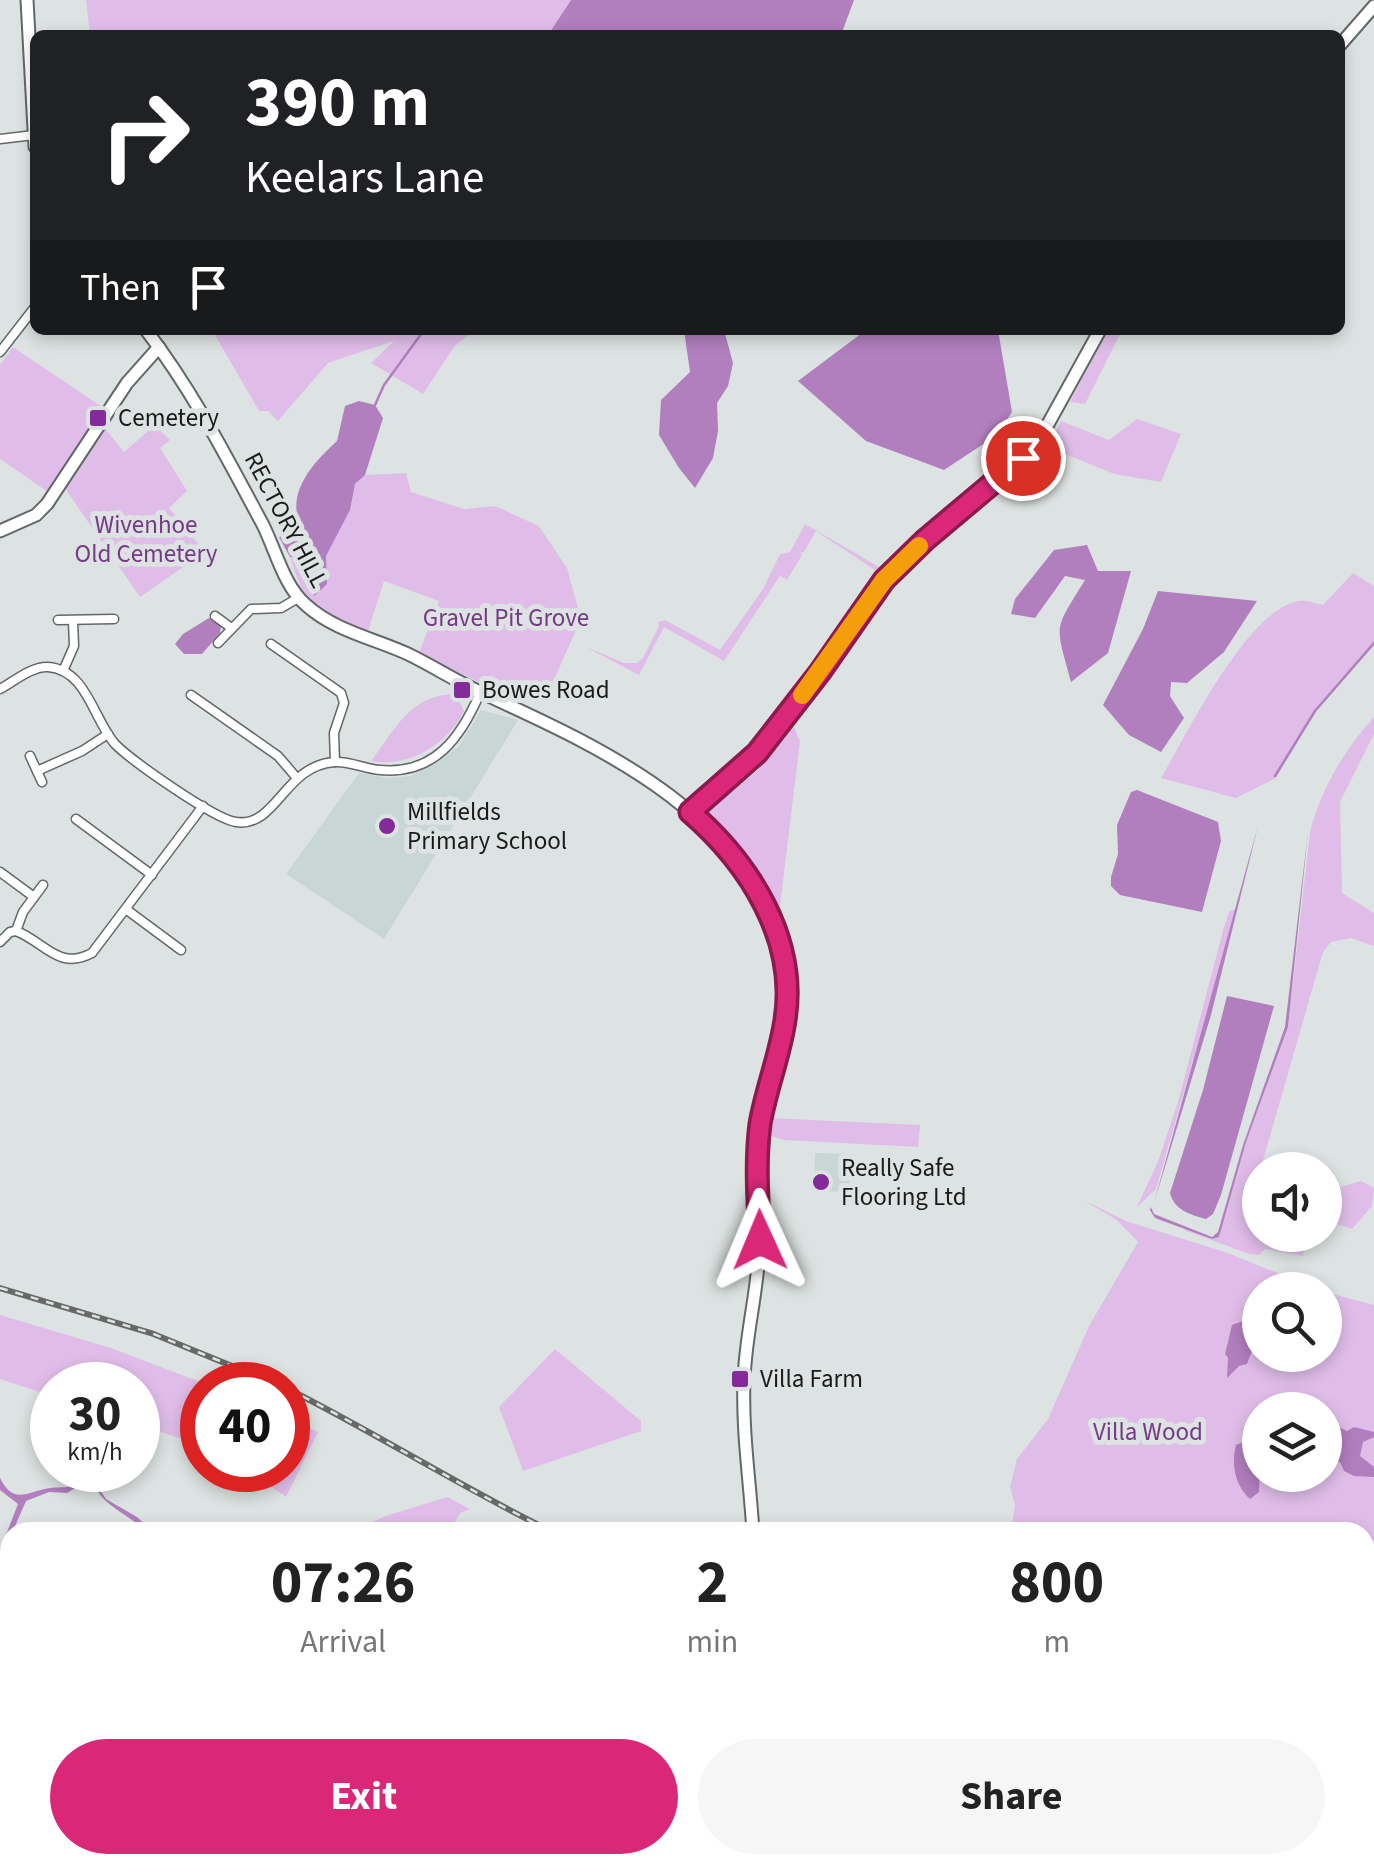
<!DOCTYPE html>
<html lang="en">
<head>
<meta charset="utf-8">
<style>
  :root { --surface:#fff; --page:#f6f6f6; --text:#222; --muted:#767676; --accent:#db2777 }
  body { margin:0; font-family:"Source Sans 3",sans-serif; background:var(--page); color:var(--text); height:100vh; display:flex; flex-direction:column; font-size:38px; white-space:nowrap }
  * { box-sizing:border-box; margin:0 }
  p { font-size:32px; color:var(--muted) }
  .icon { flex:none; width:55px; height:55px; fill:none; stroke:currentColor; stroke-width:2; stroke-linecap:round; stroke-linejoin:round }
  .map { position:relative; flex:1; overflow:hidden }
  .sheet { position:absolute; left:0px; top:1522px; width:1375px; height:352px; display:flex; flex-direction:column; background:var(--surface); border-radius:30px 30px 0 0; box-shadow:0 5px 15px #0003 }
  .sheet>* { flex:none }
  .hud { position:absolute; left:30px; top:30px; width:1315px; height:305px; border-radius:15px; box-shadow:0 5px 15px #0003; background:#202124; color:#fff; overflow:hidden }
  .buttons { position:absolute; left:1242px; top:1152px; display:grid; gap:20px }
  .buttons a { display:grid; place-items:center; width:100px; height:100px; border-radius:50%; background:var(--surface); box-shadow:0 5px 15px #0003; font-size:50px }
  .speed { position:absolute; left:30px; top:1362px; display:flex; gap:20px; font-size:50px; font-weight:700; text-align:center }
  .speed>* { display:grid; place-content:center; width:130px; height:130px; border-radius:50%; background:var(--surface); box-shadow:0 5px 15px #0003; line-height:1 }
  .speed small { font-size:25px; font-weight:400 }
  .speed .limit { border:15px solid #d22; background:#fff; color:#111 }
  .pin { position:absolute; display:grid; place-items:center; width:85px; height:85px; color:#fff; margin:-42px; border:5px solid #fff; border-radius:50%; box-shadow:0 2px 10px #0007 }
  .me { position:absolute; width:110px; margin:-55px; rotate:359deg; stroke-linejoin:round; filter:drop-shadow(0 0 8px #0008) }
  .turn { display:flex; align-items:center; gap:35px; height:210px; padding:0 50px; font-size:45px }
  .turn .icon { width:130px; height:130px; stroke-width:2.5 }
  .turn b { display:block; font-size:70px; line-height:85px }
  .then { display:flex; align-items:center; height:95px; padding:0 50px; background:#0003; gap:20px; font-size:38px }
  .eta { display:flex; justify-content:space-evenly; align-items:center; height:170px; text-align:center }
  .eta b { font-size:60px; font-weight:700; line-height:70px }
  .primary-button { display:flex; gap:20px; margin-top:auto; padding:20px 50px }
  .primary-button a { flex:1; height:115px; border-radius:60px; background:var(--accent); color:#fff; font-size:40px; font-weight:700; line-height:115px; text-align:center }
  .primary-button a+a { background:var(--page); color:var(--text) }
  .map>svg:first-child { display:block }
</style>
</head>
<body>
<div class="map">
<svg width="1374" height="1873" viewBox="0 0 1374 1873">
  <rect width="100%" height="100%" fill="#dde3e2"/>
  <g fill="#c8d6d5">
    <path d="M481,710L518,720L384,939L286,874L359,773L389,778L410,776L435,764L458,747Z"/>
    <path d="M815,1153L850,1154L849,1191L814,1192Z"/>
  </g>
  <g fill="#e0bde9" fill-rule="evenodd">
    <path d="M86,0H571L548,35H90Z"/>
    <path d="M212,330H474L454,347L423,394L371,363L394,341L328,363L278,421L268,411H259Z"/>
    <path d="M1107,330L1120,334L1085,404L1070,402Z"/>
    <path d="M13,347L105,409L48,492L0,459V365Z"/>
    <path d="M1137,419L1181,434L1161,482L1114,474L1048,447L1061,421L1109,440Z"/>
    <path d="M155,425L170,440L160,448L187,491L169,508L205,552L140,597L64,487L103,426L124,452Z"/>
    <path d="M406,473L411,492L464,509L495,506L539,526L567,568L581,619L552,684L521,703L419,653L439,601L384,581L367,634C316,611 307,613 290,557L304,554L310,568L313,595L327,584L325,557L350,510L355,484L365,475Z"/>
    <path d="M805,524L881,568L878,572L816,531L804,552L800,553L802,555L787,580L780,576L724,661L664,627L639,675L586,647L624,663H637L643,658L659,626L658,622L665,620L720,650L763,589L780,554L790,552Z"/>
    <path d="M1353,573L1374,586V643L1315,711L1276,778L1236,798L1161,778C1186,736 1248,607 1300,601C1307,600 1316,604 1323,605Z"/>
    <path d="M456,694L464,711C448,745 408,768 371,761C395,730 410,694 456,694Z"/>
    <path d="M1374,717V734L1340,802L1342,893L1374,913V946L1351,938L1331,942L1323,952L1257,1181L1260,1183V1235H1307L1303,1256L1265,1249L1259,1255L1249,1254L1184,1230L1188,1228L1212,1239L1219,1237L1246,1142L1288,1027L1310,832C1321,789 1344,750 1374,717Z"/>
    <path d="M794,727L800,741L779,914C765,873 737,841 705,813L756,772Z"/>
    <path d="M1237,908L1156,1189L1137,1207L1159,1159L1178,1102L1224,927L1229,912Z"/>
    <path d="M769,1118L920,1125L918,1147L784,1140L768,1135Z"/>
    <path d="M1361,1181L1374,1188L1372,1206L1352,1229L1328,1221L1326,1224L1327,1191Z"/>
    <path d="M1083,1200L1126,1221L1228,1253L1319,1290H1260V1355H1325V1292L1374,1305V1836L1365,1833V1532H1011L1015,1505L1010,1487L1017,1459L1048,1419L1089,1326L1138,1242L1117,1220ZM1260,1410H1325V1475H1260Z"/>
    <path d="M0,1315L111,1348L200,1382L204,1385L202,1445L138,1425V1385H52V1396L0,1379Z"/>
    <path d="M555,1349L641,1421V1431L523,1471L499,1407Z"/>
    <path d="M288,1418L318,1432L286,1497L247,1470H288Z"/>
    <path d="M447,1497L470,1509L460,1513L449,1532H442L437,1528L434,1532H350L386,1516Z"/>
  </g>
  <g fill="#b17ebe">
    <path d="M571,0H854L841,35H548Z"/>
    <path d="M684,330H724L733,363L728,386L717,403L718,431L713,458L695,488L679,468L659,435L661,400L690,372Z"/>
    <path d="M866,330H998L1012,412L997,435L944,470L866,441L798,381Z"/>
    <path d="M359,401L375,405L383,418L365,475L355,484L350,510L326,556L327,584L314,596L310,568L304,554L290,557L279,537L295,533L300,525C286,491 315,461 337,441L345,406Z"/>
    <path d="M1087,545L1098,571H1131L1108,653L1071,682C1055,622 1053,632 1085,580L1065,576L1035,618L1011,614L1015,599L1054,550Z"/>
    <path d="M1158,591L1257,601L1224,652L1187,683L1171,682L1170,696L1184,718L1161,752L1129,735L1103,705L1143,629Z"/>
    <path d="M209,618L221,626L220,633L202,654H184L175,644L183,634Z"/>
    <path d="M1137,790L1218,822L1221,841L1202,912L1120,895L1111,886V877L1118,854L1117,825L1131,792Z"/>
    <path d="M1258,826L1211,1015L1154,1203Z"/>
    <path d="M1308,832L1288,1027L1246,1142L1219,1237L1212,1239L1155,1218L1150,1210L1151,1207L1154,1214L1212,1237L1218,1232L1243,1145L1285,1027Z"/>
    <path d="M1227,996L1274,1006L1221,1195L1213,1214L1206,1219C1191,1215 1174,1210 1170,1193L1203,1090Z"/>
    <path d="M1243,1321H1248C1260,1335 1253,1348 1247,1364L1239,1366L1227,1378L1228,1358L1225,1354L1232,1325Z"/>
    <path d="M1329,1422L1347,1431L1354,1427L1374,1432V1437L1363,1442L1360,1456L1374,1467V1477L1354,1476L1344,1471L1340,1462L1326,1460L1325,1445L1333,1440L1325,1432V1424Z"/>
    <path d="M1249,1440L1260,1452L1259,1492L1250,1499C1235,1486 1231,1464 1236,1445Z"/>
    <path d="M0,1478C14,1506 28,1491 50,1488C68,1486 63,1490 81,1481L96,1484L106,1499L137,1517L153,1532H146C130,1515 107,1508 96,1489L79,1486L67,1493L49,1492L26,1501L0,1560V1550L18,1504L0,1490Z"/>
  </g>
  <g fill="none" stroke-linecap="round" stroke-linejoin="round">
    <g stroke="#b17ebe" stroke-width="2.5">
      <path d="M375,405L384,385L424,330"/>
      <path d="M1275,776L1315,711L1374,643"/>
    </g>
    <defs>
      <g id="street">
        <path d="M0,139L34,135"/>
        <path d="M0,352L35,307"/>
        <path d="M215,616L230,627"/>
        <path d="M58,620L114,619"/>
        <path d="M218,643L251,609L281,608L298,598"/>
        <path d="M271,644L341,693L344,703L334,733L335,762"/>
        <path d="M63,671L74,646L73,621"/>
        <path d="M0,689C13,682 32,666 48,667C87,670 93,719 115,744C132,761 214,819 236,822C277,828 284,765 335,762C350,761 365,769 380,770C435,775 461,737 480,693"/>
        <path d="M191,695L278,756L296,777"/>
        <path d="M30,756L42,782"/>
        <path d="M37,771L82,751L108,734"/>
        <path d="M76,819L152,875"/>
        <path d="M0,872L34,897"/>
        <path d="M127,910L181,950"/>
        <path d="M16,931L23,912L43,885"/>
        <path d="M0,942L10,932L16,931C45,942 58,971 92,953L203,806"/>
        <path d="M843,1873L849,1865"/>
      </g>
      <g id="secondary">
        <path d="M27,0L35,147"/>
        <path d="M1340,45L1374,6"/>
        <path d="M146,330C193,391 227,458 263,525C276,551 284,586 306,605C335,631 373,638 408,654C433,666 457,682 482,693C605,749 758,819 786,967C797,1025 764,1081 758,1138C755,1176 761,1214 759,1252C757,1295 745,1338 744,1381C742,1431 750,1482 753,1532"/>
        <path d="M0,531L36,515L47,504L127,383L159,347"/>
        <path d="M690,812L757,753L820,672L884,580L925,540L1004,477L1037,444L1100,330"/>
        <path d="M868,1865L894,1873"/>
      </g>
    </defs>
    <use href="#street" stroke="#626767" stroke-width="11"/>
    <use href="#secondary" stroke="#626767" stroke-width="15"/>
    <use href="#street" stroke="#fff" stroke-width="8"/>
    <use href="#secondary" stroke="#fff" stroke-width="11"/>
    <defs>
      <g id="rail">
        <path d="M0,1288L151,1333L279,1385"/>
        <path d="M288,1389C378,1434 462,1488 553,1532"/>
        <path d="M1365,1845L1374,1849"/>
      </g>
    </defs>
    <use href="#rail" stroke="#656968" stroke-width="6"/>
    <use href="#rail" stroke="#dde3e2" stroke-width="2.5" stroke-dasharray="8" stroke-linecap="butt"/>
  </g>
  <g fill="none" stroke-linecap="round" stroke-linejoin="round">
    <defs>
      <path id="route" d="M760,1240C758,1202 755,1162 760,1124C766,1089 780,1055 785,1020C798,939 749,863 690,812L757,753L820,672L884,580L925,540L994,482L1004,477L1023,458"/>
    </defs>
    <use href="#route" stroke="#8e194d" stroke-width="25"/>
    <use href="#route" stroke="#db2777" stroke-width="18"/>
    <path stroke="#f59e0b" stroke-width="18" d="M802,695L884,580L919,546"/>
  </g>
  <g fill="#832b98" stroke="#dde3e2" stroke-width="4">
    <rect x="88" y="408" width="20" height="20" rx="5"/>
    <rect x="452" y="680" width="20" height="20" rx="5"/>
    <circle cx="387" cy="826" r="10"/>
    <circle cx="821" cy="1182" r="10"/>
    <rect x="730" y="1369" width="20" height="20" rx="5"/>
  </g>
  <g text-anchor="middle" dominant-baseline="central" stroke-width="10" stroke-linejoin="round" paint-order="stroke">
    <g font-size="25" fill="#191b1b" stroke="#dde3e2" text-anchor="start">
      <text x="118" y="418">Cemetery</text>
      <text x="482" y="690">Bowes Road</text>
      <text x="407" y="812">Millfields<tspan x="407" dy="29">Primary School</tspan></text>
      <text x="841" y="1168">Really Safe<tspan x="841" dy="29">Flooring Ltd</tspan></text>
      <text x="760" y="1379">Villa Farm</text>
    </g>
    <g font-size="25" fill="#191b1b" stroke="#dde3e2">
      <text transform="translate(286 520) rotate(62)">RECTORY HILL</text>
    </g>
    <g font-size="25" fill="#773987" stroke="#dde3e2">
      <text x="146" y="525">Wivenhoe<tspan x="146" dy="29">Old Cemetery</tspan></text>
      <text x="506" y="618">Gravel Pit Grove</text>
      <text x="1148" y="1432">Villa Wood</text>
    </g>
  </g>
</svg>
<div class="buttons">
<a><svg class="icon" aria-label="sound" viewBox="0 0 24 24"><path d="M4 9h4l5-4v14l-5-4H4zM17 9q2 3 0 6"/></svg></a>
<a><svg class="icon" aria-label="search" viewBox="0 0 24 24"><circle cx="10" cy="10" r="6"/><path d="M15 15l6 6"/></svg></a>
<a><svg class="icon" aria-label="layers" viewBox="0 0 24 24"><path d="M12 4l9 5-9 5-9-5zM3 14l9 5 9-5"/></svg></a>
</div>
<div class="speed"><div>30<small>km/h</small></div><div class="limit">40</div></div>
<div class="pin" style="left:1023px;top:458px;background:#d93025"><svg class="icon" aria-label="arrive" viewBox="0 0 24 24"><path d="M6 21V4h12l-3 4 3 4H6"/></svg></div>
<svg class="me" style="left:760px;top:1240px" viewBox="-20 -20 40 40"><path d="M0-17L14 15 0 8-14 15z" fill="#db2777" stroke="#fff" stroke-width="4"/></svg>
<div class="hud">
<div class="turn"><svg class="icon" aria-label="right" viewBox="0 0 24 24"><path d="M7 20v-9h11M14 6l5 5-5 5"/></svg><div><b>390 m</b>Keelars Lane</div></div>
<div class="then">Then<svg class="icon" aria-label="arrive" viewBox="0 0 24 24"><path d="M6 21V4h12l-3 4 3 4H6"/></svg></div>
</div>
<section class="sheet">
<div class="eta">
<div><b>07:26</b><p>Arrival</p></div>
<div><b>2</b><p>min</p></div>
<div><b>800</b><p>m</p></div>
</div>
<div class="primary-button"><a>Exit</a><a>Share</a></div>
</section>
</div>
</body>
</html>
